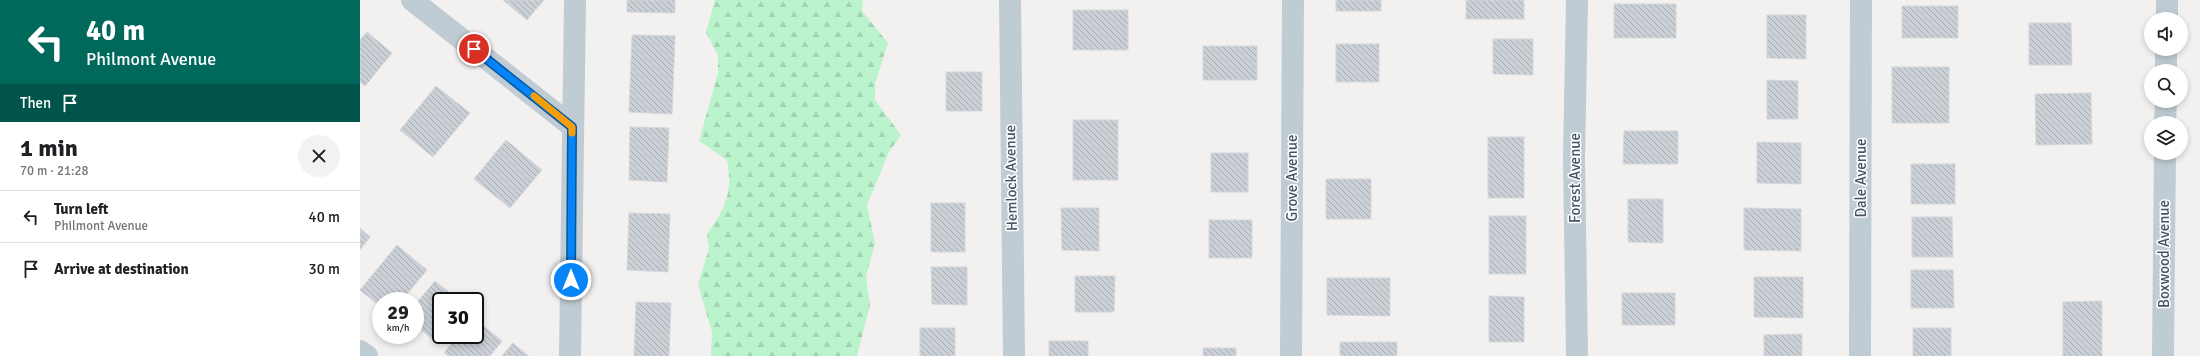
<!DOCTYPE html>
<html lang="en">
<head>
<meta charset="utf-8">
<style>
  :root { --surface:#fff; --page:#f2f2f2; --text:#202124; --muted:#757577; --line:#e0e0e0 }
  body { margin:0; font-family:Signika,sans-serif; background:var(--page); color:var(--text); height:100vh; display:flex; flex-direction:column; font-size:15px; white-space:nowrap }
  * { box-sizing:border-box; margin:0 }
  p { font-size:13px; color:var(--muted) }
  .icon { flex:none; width:22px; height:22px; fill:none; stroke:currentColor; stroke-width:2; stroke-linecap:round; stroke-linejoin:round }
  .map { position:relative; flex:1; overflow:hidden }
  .panel { display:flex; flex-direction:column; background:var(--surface); width:360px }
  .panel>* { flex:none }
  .hud { background:#00695c; color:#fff; overflow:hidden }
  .controls { position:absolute; left:1784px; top:12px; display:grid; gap:8px }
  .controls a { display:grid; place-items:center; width:44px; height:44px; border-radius:50%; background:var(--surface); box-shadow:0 2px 6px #0003; font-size:20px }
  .speed { position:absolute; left:12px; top:292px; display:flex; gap:8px; font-size:20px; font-weight:700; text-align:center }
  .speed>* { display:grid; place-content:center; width:52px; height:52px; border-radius:50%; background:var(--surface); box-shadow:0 2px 6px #0003; line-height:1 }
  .speed small { font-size:10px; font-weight:400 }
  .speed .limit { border:2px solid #111; border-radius:6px; background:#fff; color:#111 }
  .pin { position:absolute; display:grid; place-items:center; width:34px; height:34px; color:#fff; margin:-17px; border:2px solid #fff; border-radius:50%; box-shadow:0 1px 4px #0007 }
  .me { position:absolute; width:44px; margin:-22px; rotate:0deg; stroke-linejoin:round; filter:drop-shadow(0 0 3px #0008) }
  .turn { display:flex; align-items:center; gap:14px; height:84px; padding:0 20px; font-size:18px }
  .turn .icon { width:52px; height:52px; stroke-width:2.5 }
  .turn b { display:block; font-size:28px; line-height:34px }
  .then { display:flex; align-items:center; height:38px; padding:0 20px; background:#0003; gap:8px; font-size:15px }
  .round { display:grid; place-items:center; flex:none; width:42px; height:42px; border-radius:21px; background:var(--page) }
  .summary { display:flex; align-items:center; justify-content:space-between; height:68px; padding:0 20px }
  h1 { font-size:24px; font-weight:700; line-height:30px }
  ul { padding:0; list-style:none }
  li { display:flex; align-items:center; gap:12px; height:52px; padding:0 20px; border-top:1px solid var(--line) }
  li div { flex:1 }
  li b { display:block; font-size:15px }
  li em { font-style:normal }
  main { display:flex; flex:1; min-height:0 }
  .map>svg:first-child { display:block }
</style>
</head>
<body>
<main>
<section class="panel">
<div class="hud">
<div class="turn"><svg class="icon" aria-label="left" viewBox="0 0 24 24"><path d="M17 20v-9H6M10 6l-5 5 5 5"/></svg><div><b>40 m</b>Philmont Avenue</div></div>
<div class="then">Then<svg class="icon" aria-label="arrive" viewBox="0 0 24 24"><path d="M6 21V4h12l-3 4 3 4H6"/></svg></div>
</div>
<div class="summary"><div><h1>1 min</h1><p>70 m · 21:28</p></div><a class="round"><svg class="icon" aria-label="close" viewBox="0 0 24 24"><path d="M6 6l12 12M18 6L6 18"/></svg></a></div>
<ul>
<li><svg class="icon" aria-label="left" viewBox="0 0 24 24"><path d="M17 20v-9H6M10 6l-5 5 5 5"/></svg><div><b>Turn left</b><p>Philmont Avenue</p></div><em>40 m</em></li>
<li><svg class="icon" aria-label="arrive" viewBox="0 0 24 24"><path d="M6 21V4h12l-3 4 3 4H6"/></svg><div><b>Arrive at destination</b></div><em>30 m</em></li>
</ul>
</section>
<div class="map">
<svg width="1840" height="356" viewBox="0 0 1840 356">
  <defs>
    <pattern id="forest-firs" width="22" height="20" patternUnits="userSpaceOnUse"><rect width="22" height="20" fill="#bbf4cc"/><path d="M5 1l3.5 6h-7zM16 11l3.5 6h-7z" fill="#a2d3b2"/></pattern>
    <pattern id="building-back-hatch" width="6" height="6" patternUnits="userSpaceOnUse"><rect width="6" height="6" fill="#cbd0d6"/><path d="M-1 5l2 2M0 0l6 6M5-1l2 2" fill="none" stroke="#a7acb1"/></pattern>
  </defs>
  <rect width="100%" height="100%" fill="#f3f0f0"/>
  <path fill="url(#forest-firs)" d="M355,0H503L502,11L528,43L515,84V100L541,135L529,152L507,205L515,243L506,277L510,305L497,356H351L352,332L338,285L349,248L347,234C366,208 373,192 367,160L339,141L358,73V56L346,32Z"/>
  <g fill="url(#building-back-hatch)" stroke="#d3d7dc">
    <path d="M143,0H184L167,20Z"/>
    <path d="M267,0H315V13L267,12Z"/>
    <rect x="976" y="0" width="45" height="11"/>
    <rect x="1106" y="0" width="58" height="19"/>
    <rect x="1254" y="4" width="62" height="34"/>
    <rect x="1542" y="6" width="56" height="32"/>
    <rect x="713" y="10" width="55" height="40"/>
    <path d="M1407,15H1446V59L1407,58Z"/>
    <path d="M1669,23H1711L1712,65H1669Z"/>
    <path d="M7,32L32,53L5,86L0,82V40Z"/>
    <path d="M272,35L315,36L312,114L269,112Z"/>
    <path d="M1133,39H1173V75L1133,74Z"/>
    <rect x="976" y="44" width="43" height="38"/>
    <rect x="843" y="46" width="54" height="34"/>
    <rect x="1532" y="67" width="57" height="56"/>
    <rect x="586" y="72" width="36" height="39"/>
    <path d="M1407,80L1438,81V119H1407Z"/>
    <path d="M76,86L110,113L73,157L40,130Z"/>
    <path d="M1731,93L1732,144L1676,145L1675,94Z"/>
    <rect x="713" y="120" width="45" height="60"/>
    <path d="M270,127L309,128L307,182L269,180Z"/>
    <path d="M1264,131H1318V164H1263Z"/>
    <rect x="1128" y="137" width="36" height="61"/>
    <path d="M146,140L182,170L150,208L114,179Z"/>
    <path d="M1397,142L1441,143V184L1397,183Z"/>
    <rect x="851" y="153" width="37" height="39"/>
    <rect x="1551" y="164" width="44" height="40"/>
    <rect x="966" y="179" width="45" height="40"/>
    <path d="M1268,199H1303V243L1268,242Z"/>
    <rect x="571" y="203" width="34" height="49"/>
    <path d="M701,208H739V251L702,250Z"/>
    <path d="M1384,208L1441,209V251L1384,250Z"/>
    <path d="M269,213L310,214L308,272L267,270Z"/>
    <rect x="1129" y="216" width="37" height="58"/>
    <path d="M1552,217H1592L1593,257H1552Z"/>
    <rect x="849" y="220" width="43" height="38"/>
    <path d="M0,228L10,237L0,250Z"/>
    <path d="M37,245L67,270L41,301H21V307L0,290Z"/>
    <path d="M571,267H607V305L572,304Z"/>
    <path d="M1551,270H1593L1594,308H1551Z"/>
    <path d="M715,276H755L754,312H715Z"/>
    <path d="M1394,277H1443V318L1394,317Z"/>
    <path d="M967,278H1030V316L967,315Z"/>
    <path d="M75,281L100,301H81L82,335L76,342L55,325V305Z"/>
    <rect x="1262" y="293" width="53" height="32"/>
    <path d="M1129,296L1164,297V342H1129Z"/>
    <path d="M1742,301V356H1703V302Z"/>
    <path d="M276,302L311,303L309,356H274Z"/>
    <path d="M115,319L142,341L130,356H88L84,353L98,335H115Z"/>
    <rect x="560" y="328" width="35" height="28"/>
    <rect x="1553" y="328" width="38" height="28"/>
    <path d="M1442,334V356H1404V335Z"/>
    <rect x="689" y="341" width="39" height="15"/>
    <rect x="980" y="342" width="57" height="14"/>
    <path d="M153,343L169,356H142Z"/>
    <rect x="843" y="348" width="33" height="8"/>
  </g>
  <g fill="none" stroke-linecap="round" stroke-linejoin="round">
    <g stroke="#bfccd3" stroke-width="22">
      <path d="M52,0L213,127"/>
      <path d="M650,0L654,356"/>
      <path d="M1807,19V0"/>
      <path d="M1806,71V49"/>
      <path d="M1805,123L1806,101"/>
      <path d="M0,351L7,356"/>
      <path d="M210,356L215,0"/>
      <path d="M931,356L933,0"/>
      <path d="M1217,356L1214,158L1217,0"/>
      <path d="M1500,356L1501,0"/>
      <path d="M1803,356L1805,153"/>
    </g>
  </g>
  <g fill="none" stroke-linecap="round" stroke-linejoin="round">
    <defs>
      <path id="route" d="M114,49L212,127L211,280"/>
    </defs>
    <use href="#route" stroke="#0556a0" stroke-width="10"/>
    <use href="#route" stroke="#0784f6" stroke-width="7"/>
    <path stroke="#f59e0b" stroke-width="7" d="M174,96L212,127V133"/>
  </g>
  <g text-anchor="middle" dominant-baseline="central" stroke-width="3" stroke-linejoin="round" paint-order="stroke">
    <g font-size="15" fill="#465660" stroke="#fff">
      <text transform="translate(651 178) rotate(-91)">Hemlock Avenue</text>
      <text transform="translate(932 178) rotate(-90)">Grove Avenue</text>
      <text transform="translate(1215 178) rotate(-90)">Forest Avenue</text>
      <text transform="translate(1501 178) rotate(-90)">Dale Avenue</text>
      <text transform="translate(1804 254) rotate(-90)">Boxwood Avenue</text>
    </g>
  </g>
</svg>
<div class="controls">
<a><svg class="icon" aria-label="sound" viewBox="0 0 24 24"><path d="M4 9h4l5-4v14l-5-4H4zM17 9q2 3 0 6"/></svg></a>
<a><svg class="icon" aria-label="search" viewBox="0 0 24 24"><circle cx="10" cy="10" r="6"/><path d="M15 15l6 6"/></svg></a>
<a><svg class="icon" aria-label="layers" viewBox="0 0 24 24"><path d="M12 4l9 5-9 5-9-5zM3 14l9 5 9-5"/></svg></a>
</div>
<div class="speed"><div>29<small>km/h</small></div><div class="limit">30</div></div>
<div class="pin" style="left:114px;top:49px;background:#d93025"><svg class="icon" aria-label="arrive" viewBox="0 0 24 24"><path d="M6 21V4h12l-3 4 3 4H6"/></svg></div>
<svg class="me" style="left:211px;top:280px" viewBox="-20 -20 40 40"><circle r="17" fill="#0784f6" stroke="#fff" stroke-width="3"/><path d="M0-11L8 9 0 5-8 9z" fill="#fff"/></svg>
</div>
</main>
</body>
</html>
